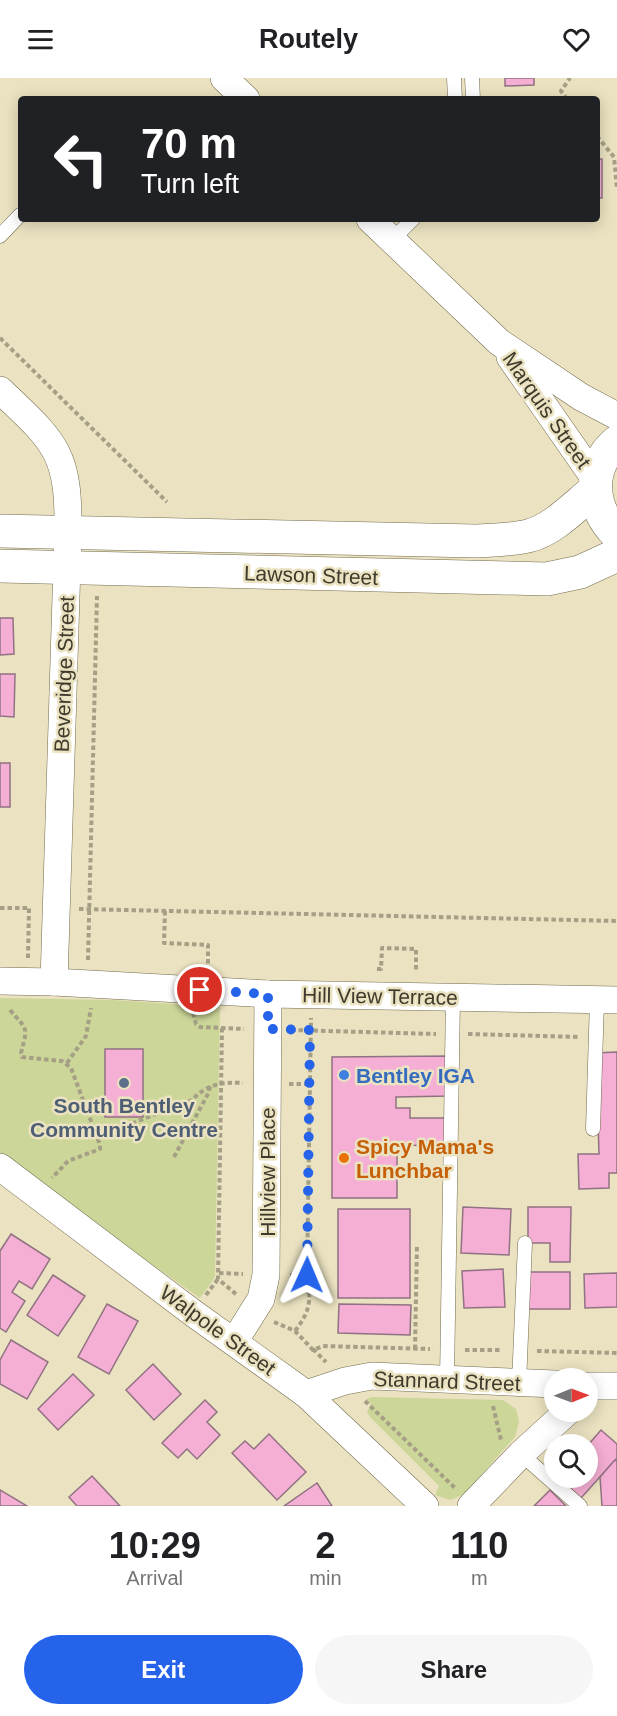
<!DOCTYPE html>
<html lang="en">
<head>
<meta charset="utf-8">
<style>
  :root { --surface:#fff; --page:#f6f6f6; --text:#202124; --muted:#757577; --accent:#2563eb }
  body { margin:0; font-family:Helvetica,sans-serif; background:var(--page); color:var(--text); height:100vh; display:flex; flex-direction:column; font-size:22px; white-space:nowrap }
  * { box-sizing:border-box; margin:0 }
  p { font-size:20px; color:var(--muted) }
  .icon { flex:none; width:33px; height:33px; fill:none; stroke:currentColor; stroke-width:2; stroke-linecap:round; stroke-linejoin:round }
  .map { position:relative; height:1428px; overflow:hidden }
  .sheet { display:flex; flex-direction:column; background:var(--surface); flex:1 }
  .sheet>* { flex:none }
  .top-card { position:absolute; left:18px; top:18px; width:582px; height:126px; border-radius:6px; box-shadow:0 3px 15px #0003; background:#202124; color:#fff; overflow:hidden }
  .needle { width:39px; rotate:89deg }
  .tools { position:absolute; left:544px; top:1290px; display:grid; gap:12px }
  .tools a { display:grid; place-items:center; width:54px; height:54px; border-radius:50%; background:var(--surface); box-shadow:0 3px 15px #0003; font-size:30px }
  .pin { position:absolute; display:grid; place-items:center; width:51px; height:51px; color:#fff; margin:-26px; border:3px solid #fff; border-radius:50%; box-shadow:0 2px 6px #0007 }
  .me { position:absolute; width:66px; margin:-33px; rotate:1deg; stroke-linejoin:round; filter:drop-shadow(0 0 4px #0008) }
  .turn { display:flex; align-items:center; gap:21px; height:126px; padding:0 24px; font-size:27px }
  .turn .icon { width:78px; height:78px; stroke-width:2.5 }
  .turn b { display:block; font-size:42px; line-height:51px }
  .eta { display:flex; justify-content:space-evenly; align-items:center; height:102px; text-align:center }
  .eta b { font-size:36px; font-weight:700; line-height:42px }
  .action { display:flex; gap:12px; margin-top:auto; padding:12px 24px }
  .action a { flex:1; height:69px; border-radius:36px; background:var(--accent); color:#fff; font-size:24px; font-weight:700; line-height:69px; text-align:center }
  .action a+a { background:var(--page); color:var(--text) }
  header { display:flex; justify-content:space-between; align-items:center; height:78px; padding:0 24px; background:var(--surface); font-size:27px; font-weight:700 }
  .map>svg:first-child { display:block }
</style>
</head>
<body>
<header><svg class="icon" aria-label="menu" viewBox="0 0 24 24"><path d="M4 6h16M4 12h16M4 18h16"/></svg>Routely<svg class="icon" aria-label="heart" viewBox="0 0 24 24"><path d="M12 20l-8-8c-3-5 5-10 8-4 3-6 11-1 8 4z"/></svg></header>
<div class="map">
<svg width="617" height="1428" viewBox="0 0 617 1428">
  <rect width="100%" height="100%" fill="#eae2c0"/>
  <g fill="#cdd699">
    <path d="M0,920L112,922L220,929L215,1199L200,1220L0,1080Z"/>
    <path d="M372,1319L503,1322L516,1331L519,1344L515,1359L464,1416L450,1422L435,1417L439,1408L370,1339L367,1334L371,1326L366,1321Z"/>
  </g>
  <g fill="#f5afd4" stroke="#917282" stroke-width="1.5">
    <path d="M505,0H534V7L505,8Z"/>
    <rect x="597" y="81" width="5" height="39"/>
    <path d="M0,540H13L14,576L0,577Z"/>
    <path d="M0,596H15L14,639L0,638Z"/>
    <rect x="0" y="685" width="10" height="44"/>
    <rect x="105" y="971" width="38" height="68"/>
    <path d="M617,974V1095H609V1110L579,1111L578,1076H599L596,975Z"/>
    <path d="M450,978V1018L396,1019V1030H410V1040H450V1068L397,1067V1120H332V979Z"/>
    <path d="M463,1129L511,1131L509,1177L461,1175Z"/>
    <path d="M528,1129H571L570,1184H550V1165H528Z"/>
    <rect x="338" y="1131" width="72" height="89"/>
    <path d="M11,1156L50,1181L32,1211L19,1203L12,1214L25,1223L6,1254L0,1250V1173Z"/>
    <path d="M503,1191L505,1229L464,1230L462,1193Z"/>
    <rect x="525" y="1194" width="45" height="37"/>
    <path d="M617,1195V1229L585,1230L584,1196Z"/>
    <path d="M53,1197L85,1218L58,1258L27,1237Z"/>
    <path d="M107,1226L138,1243L109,1296L78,1279Z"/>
    <path d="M339,1226L411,1227L410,1257L338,1255Z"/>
    <path d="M11,1262L48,1284L27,1321L0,1306V1282Z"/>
    <path d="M153,1286L181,1316L154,1342L126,1312Z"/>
    <path d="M73,1296L94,1317L58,1352L38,1331Z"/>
    <path d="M205,1322L217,1334L207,1344L220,1357L197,1381L187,1371L178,1380L162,1365Z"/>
    <path d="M601,1352L617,1366V1380L581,1420L559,1400H588V1367Z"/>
    <path d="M269,1356L306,1394L277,1422L232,1375L245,1363L254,1371Z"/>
    <path d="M617,1382V1428H602L600,1399L614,1383Z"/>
    <path d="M92,1398L120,1428H77L69,1419Z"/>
    <path d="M317,1405L332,1428H284Z"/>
    <path d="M0,1412L27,1428H0Z"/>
    <path d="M550,1412L566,1428H534Z"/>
  </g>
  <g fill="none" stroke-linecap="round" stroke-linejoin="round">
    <defs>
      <g id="lane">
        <path d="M454,0L455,21"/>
        <path d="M472,0L473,21"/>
        <path d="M0,158L20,137"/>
        <path d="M389,159L401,153L413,141"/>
        <path d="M593,1051L597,922"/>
        <path d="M447,1302L453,919"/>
        <path d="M519,1305L525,1165"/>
        <path d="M521,1376L580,1428"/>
      </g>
      <g id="street">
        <path d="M224,0L246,21"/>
        <path d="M370,141L499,264L581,319L617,338"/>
        <path d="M510,279L595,401"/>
        <path d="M0,312C56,365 69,374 68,454L54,904"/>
        <path d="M0,903L54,904L268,916L617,922"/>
        <path d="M0,1089L193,1235L306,1316L425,1428"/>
        <path d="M234,1264L261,1221L266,1197L268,916"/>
        <path d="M588,1308H617"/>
        <path d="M306,1316L345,1303L372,1298L555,1306"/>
        <path d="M471,1428L521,1376L567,1334"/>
      </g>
      <g id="primary">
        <path d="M617,364C587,389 590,430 617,456"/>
        <path d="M0,453L475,463C492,462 511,462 528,458C553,452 575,428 595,412"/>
        <path d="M0,488L547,501L580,494L617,477"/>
      </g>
    </defs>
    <use href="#lane" stroke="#726b4d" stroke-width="15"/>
    <use href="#street" stroke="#726b4d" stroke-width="28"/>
    <use href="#primary" stroke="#726b4d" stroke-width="34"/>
    <g stroke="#a59f85" stroke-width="4" stroke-dasharray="4.5 3" stroke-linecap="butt">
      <path d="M567,21L561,13L570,0"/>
      <path d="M597,58L614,79L617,110"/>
      <path d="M0,260L167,424"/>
      <path d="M0,830H29"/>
      <path d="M79,831L617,843"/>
      <path d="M165,833L164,865L208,867V888"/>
      <path d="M28,880L29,830"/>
      <path d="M88,882L97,518"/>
      <path d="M377,891H381L382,870L416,871V892H418"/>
      <path d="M10,932C28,953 28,948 21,975L22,979L62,983L71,990L100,1067V1071L68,1083L52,1100"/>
      <path d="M193,935L196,946L200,949L244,951"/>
      <path d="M222,950L218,1201L237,1217"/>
      <path d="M291,952L436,956"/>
      <path d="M468,956L580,959"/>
      <path d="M67,985L86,958L91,930"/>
      <path d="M289,1006H310"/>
      <path d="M97,1059L192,1022C207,1006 222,1004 243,1005"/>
      <path d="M174,1079L209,1014L210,1008"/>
      <path d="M219,1195L243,1196"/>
      <path d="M290,1197H307"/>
      <path d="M206,1217L218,1201"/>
      <path d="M274,1244L295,1253L313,1272L323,1268L430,1271"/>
      <path d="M295,1253C311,1232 311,1223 307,1197L311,940"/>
      <path d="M313,1271L326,1284"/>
      <path d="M415,1271L417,1167"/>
      <path d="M465,1272H502"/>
      <path d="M537,1273L617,1275"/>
      <path d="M365,1323L455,1410"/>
      <path d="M493,1328L501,1362"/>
    </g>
    <use href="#lane" stroke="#fff" stroke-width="14"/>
    <use href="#street" stroke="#fff" stroke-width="27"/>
    <use href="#primary" stroke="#fff" stroke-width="33"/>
  </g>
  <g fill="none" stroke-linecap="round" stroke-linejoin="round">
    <path stroke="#2563eb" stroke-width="10" stroke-dasharray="0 18" d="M200,912L268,916V951L310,952L307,1197"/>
  </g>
  <circle fill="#3f7fe0" stroke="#eae2c0" stroke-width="2" cx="344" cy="997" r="6"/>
  <circle fill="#5c6f8a" stroke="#eae2c0" stroke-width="2" cx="124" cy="1005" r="6"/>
  <circle fill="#e8710a" stroke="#eae2c0" stroke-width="2" cx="344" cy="1080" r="6"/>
  <g text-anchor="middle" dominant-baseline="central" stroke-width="5" stroke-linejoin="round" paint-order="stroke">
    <g font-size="21" fill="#3e3b2d" stroke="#eae2c0">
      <text transform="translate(547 332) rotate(55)">Marquis Street</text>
      <text transform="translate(311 497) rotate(2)">Lawson Street</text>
      <text transform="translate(64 596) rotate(-88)">Beveridge Street</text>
      <text transform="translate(380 918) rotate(1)">Hill View Terrace</text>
      <text transform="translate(267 1094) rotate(-90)">Hillview Place</text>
      <text transform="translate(218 1252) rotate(36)">Walpole Street</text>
      <text transform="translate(447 1303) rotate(2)">Stannard Street</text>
    </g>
    <g font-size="21" font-weight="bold" fill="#366cbe" stroke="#eae2c0" text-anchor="start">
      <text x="356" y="997">Bentley IGA</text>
    </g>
    <g font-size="21" font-weight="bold" fill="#4e5e75" stroke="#eae2c0">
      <text x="124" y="1027">South Bentley<tspan x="124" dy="24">Community Centre</tspan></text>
    </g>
    <g font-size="21" font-weight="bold" fill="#c56008" stroke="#eae2c0" text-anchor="start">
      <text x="356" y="1068">Spicy Mama's<tspan x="356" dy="24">Lunchbar</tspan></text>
    </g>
  </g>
</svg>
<div class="tools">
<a><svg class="needle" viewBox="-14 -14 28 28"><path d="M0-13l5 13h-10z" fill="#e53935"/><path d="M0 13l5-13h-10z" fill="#757577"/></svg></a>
<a><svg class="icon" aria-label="search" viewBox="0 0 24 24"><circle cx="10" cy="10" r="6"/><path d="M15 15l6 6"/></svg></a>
</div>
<div class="pin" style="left:200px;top:912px;background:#d93025"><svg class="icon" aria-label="arrive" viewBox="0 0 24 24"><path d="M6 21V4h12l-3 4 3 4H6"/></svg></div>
<svg class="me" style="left:307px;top:1197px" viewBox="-20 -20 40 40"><path d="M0-17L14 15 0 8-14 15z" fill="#2563eb" stroke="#fff" stroke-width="4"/></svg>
<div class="top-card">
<div class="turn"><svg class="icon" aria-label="left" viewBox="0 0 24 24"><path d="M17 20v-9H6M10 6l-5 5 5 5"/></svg><div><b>70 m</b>Turn left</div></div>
</div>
</div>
<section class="sheet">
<div class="eta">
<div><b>10:29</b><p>Arrival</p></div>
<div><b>2</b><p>min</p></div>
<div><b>110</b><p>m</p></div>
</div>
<div class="action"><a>Exit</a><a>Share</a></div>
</section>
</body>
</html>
